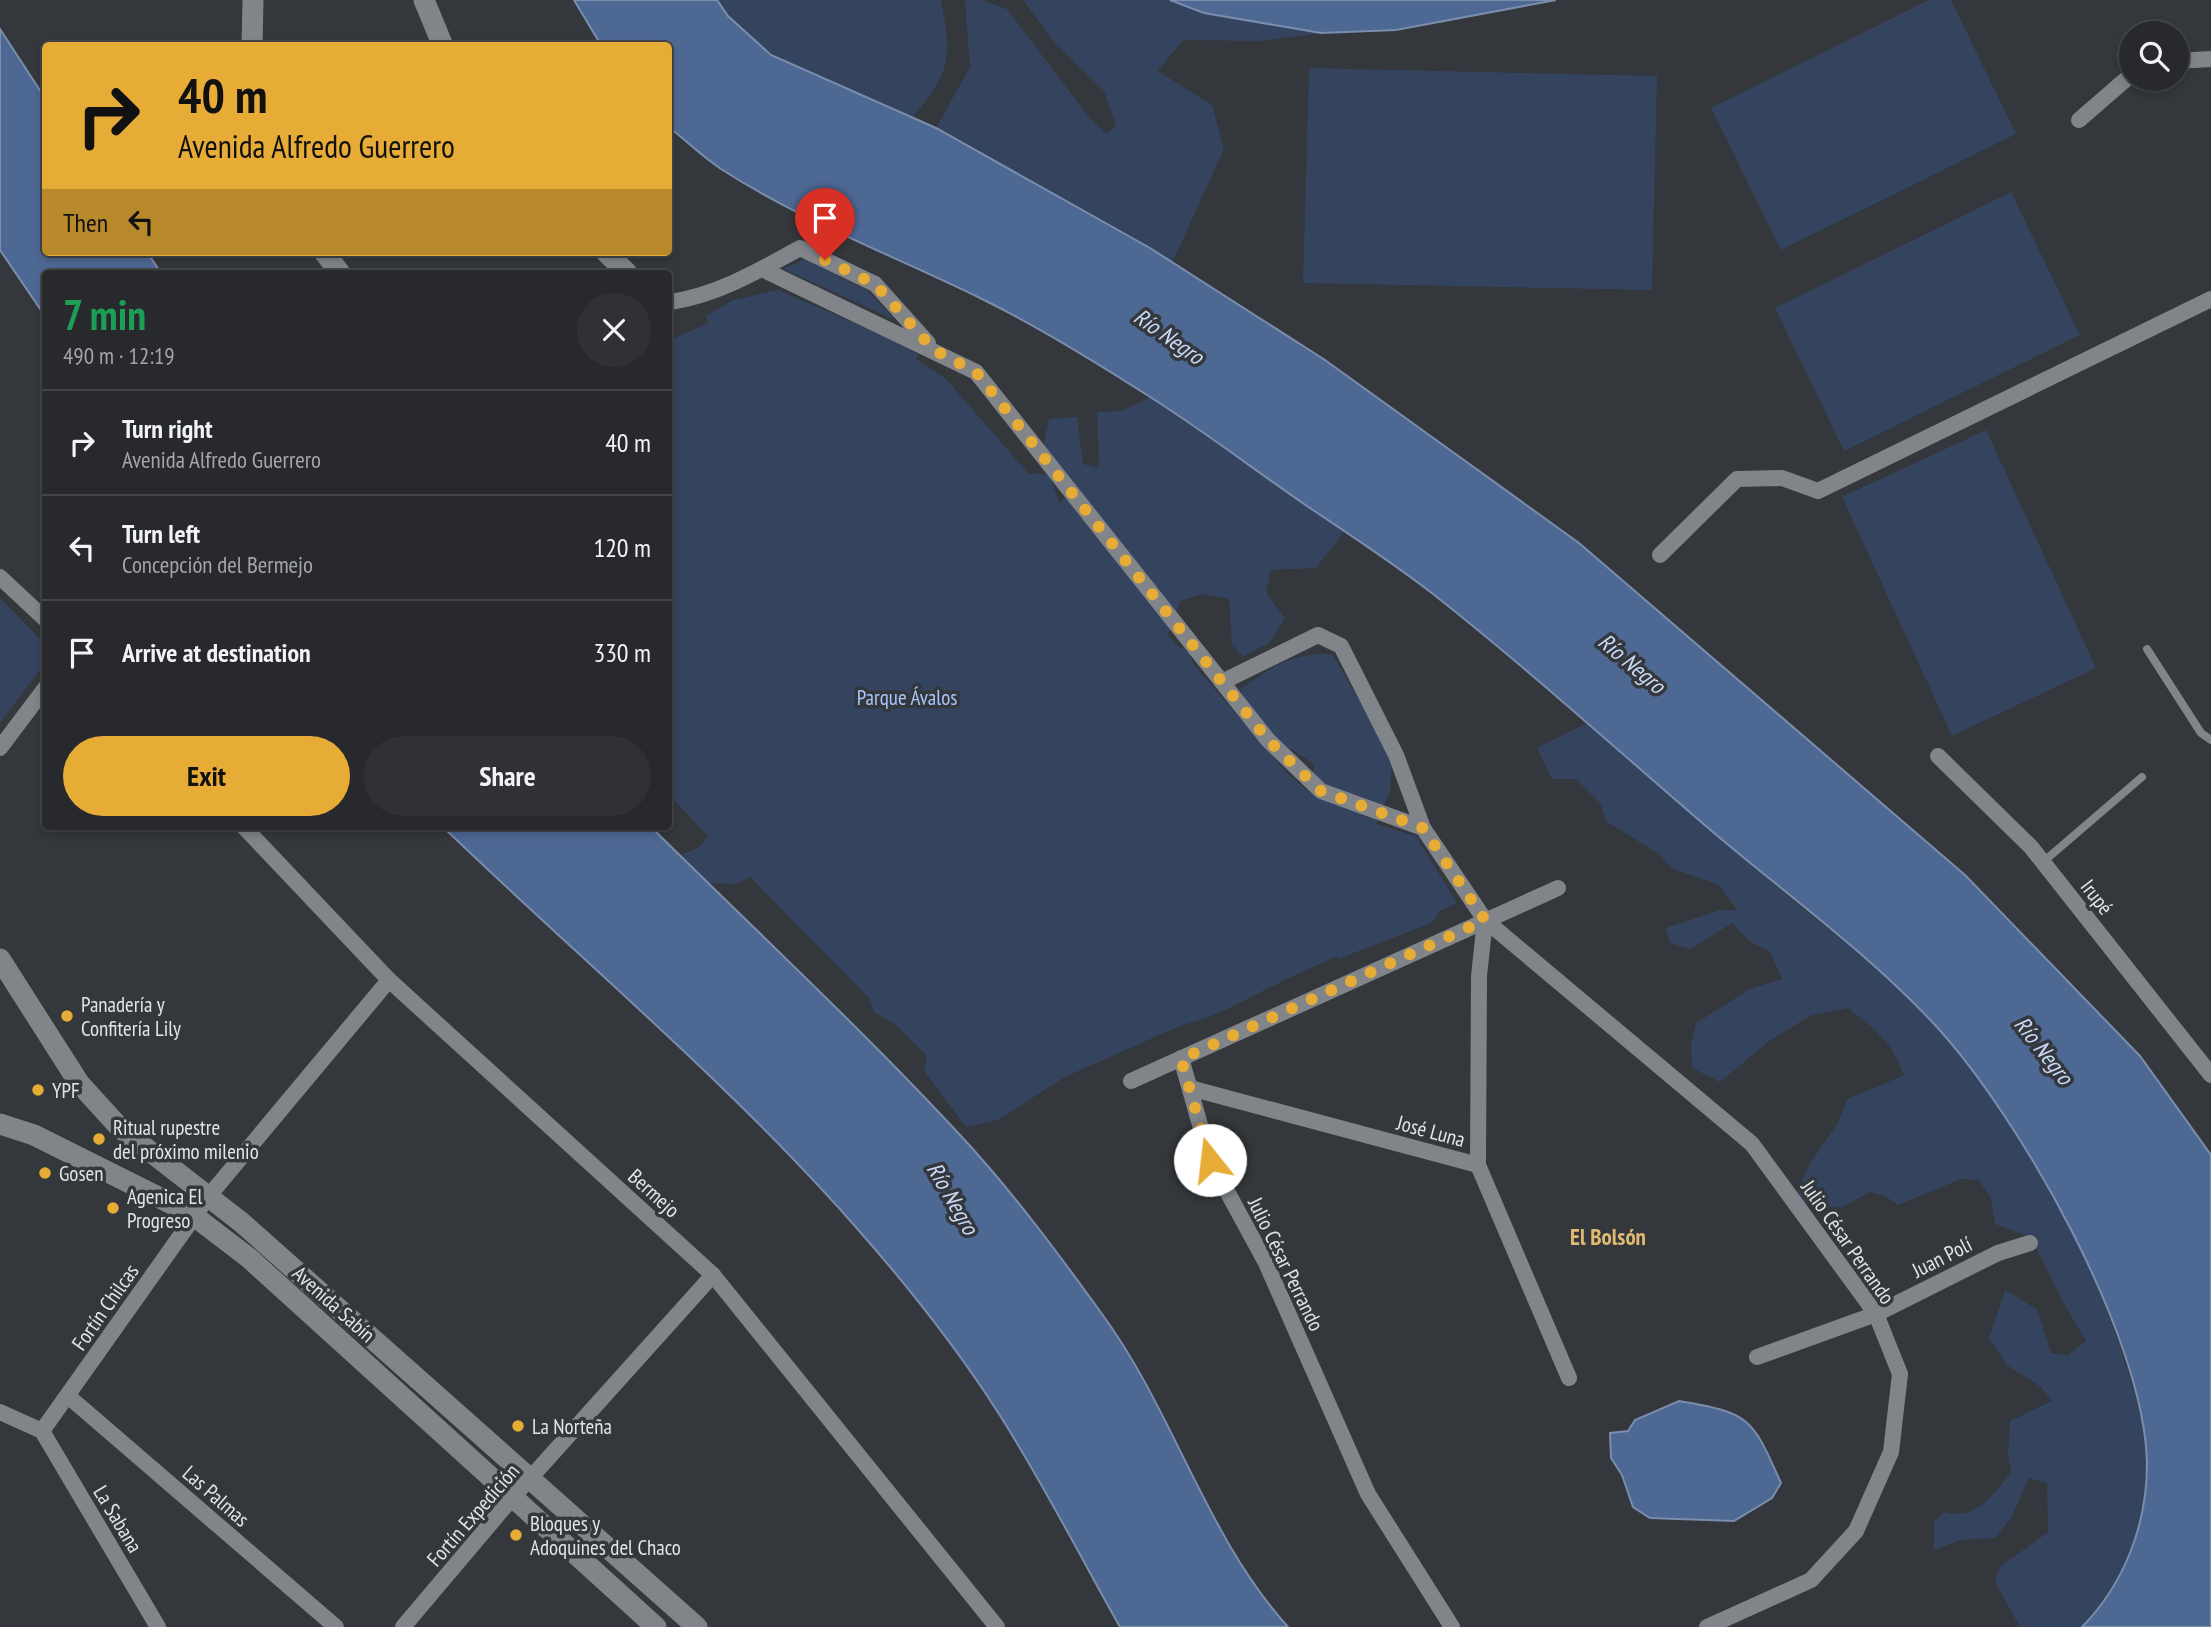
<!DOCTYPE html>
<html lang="en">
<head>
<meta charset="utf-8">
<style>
  :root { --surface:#27292c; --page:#2f3134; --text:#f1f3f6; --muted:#a4a6a9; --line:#434548; --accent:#e6ac36 }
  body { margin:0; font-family:"PT Sans Narrow",sans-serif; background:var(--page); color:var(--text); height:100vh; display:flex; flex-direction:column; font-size:26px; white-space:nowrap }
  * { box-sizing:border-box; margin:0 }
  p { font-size:23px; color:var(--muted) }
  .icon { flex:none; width:38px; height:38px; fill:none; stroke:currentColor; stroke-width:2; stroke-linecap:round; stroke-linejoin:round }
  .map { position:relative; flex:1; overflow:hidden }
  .sheet { position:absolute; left:42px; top:270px; width:630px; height:560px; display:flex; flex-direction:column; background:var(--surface); border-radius:7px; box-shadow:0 4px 10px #0003,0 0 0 2px var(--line) }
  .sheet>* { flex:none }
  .hud { position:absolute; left:42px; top:42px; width:630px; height:214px; border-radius:7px; box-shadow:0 4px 10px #0003,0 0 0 2px var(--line); background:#e6ac36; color:#111; overflow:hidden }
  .controls { position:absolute; left:2119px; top:21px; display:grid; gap:14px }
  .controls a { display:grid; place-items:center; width:70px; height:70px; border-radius:50%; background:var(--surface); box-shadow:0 4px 10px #0003,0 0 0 2px var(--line); font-size:35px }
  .pin { position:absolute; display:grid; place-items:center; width:60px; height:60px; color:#fff; margin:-72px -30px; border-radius:50% 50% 50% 0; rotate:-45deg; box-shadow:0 0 7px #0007 }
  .pin .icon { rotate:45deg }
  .me { position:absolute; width:77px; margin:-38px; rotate:344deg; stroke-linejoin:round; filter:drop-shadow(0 0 5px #0008) }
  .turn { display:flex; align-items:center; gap:24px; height:147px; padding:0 21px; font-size:32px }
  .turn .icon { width:91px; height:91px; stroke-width:2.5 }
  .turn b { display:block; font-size:49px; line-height:60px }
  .then { display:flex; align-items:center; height:66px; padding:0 21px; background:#0003; gap:14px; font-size:26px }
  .round { display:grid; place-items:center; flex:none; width:74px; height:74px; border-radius:37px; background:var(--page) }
  .head { display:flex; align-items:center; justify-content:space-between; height:119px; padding:0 21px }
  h1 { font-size:42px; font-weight:800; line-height:52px; color:#1e9e55 }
  .cta { display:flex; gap:14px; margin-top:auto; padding:14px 21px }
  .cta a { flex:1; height:80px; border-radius:42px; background:var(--accent); color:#111; font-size:28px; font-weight:800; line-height:80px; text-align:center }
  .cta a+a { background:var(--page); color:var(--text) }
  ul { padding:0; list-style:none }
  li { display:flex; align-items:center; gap:21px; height:105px; padding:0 21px; border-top:2px solid var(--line) }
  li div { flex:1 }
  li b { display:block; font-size:26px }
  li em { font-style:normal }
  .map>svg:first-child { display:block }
</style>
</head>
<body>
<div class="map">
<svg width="2211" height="1627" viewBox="0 0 2211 1627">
  <rect width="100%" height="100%" fill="#34373b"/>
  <g fill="#34435e">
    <path d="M717,0H941C952,59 951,71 913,117C845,88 759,66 717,0Z"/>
    <path d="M969,0H982L1007,9L1088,116L1106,134L1116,125L1104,91L1054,42L1023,0H1170L1204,13L1321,33L1261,41L1183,40L1158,71L1212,105L1224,149L1172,263L936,128L970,67L965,1Z"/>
    <path d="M1929,0H1951L2016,134L1781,250L1711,108Z"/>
    <path d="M1309,68L1657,76L1652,290L1303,283Z"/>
    <path d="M2011,192L2080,335L1844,451L1775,308Z"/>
    <path d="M805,259L868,291L895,320L783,269Z"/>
    <path d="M778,290L903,344L918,355L916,359L946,379L1028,473L1050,475L1059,503L1069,494L1043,448L1049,419L1077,417L1083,464L1099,468L1097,412L1121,411L1151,397L1344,532L1316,568L1271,570L1266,592L1285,618L1269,643L1243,657L1232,645L1229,599L1203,594L1180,601L1168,635L1179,647L1189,650L1194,665L1289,775L1313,795L1314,764L1286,746L1255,720L1240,689C1273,666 1292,653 1332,654L1392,755L1390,791L1376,824L1416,836L1457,903L1440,911L1432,923L1338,959V956C1320,964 1301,972 1283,981C1249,997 1219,1017 1182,1025L1065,1077L998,1120L966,1127L924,1071L927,1056L895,1024L874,1012L868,997L750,877L736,884L708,883L680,855L698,848L708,836L669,795L668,341L708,323L706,316L733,300Z"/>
    <path d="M1986,430L2096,668L1952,736L1842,497Z"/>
    <path d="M0,598L46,645L45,663L0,723Z"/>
    <path d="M1587,723C1653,780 1719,838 1786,894C1838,938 1895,977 1939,1030C2023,1129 2091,1248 2128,1372C2137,1402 2148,1436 2147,1467C2145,1504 2138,1545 2120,1577C2110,1594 2097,1615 2082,1627H2020L1995,1582L2000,1567L2048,1532L2047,1483L2029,1478L2011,1518L1995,1538L1960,1540L1934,1550V1521L1944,1512C1975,1522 1994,1494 2011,1472L2008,1455L2010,1421L2052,1401L2041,1387L2008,1366L1989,1338L2005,1290L2037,1309L2051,1353L2068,1355L2086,1341L2063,1302L2031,1237L1995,1224L1991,1199L1979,1180L1961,1179L1898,1205L1885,1196L1870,1192L1840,1208L1793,1202L1809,1165L1839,1121L1847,1099L1904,1075C1891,1041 1876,1030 1848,1008L1810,1016L1768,1042L1720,1082L1692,1068L1691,1045L1696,1023L1750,989L1782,979L1770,952L1749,941L1732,923L1691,949L1670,943L1666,928L1720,910H1737L1719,885L1671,868L1659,854L1607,822L1600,803L1576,779H1552L1537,748Z"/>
  </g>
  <g fill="#4e6894" stroke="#7a8dad" stroke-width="2">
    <path d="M574,0H717L728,16L771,55L936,128L1150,248L1325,360L1579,543L1965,875L2140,1056L2211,1155V1627H2082C2124,1584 2147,1525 2147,1464C2145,1338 2020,1117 1935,1025C1866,951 1783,892 1707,827C1616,749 1527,668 1433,594C1392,562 1347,533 1304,504C1252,468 1201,429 1147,395C1094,361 1039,327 982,299C895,256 803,222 721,169C703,157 686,141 669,127L668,46L601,45Z"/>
    <path d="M1170,0H1556L1396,30L1321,33L1204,13Z"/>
    <path d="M0,29L45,98L46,252H147L161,273H46L45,316L0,250Z"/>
    <path d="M442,826H650C754,929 862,1029 961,1136C1012,1191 1058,1253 1102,1314C1174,1412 1206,1536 1288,1627H1120C1080,1556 1043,1483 999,1414C959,1351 910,1289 861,1233C733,1086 582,961 442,826Z"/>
    <path d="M1679,1401C1751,1413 1752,1418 1781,1483L1772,1498L1734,1521L1650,1518L1633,1507L1622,1475L1611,1458L1610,1433L1628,1431L1635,1420Z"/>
  </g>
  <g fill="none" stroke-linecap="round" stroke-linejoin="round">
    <g stroke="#818488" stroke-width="8">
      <path d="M2147,649L2201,733L2211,740"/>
      <path d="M2043,862L2142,777"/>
    </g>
    <g stroke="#818488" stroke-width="16">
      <path d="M2177,61L2211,59"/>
      <path d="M2079,120L2132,74"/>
      <path d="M762,269L976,372L1268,740L1321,791L1423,828L1485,920L1752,1144L1876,1314L1900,1374L1891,1452L1856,1531L1811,1580L1707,1627"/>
      <path d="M668,302C714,297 760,270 800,248L875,284L928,343"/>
      <path d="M1660,555L1737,479L1782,478L1818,491L2211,299"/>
      <path d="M0,577L46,620"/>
      <path d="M1222,682L1318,635L1341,646L1396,755L1423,828"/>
      <path d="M0,748L46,687"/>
      <path d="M1938,756L2031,847L2211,1075"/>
      <path d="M243,826L389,980L713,1275L997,1627"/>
      <path d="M1485,920L1479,976L1478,1165L1569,1378"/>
      <path d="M1181,1058L1210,1160L1266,1263L1368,1494L1452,1627"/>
      <path d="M1131,1081L1558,888"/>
      <path d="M1190,1088L1478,1165"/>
      <path d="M1757,1357L1876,1314L1998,1253L2030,1243"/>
      <path d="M68,1396L336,1627"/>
      <path d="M0,1412L42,1431"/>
      <path d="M42,1431L208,1197L389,980"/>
      <path d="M42,1431L158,1627"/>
      <path d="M403,1627L507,1504L713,1275"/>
    </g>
    <g stroke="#818488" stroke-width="21">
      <path d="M424,0L443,46"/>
      <path d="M252,46L253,0"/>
      <path d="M324,252L340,273"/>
      <path d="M606,252L627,273"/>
      <path d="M0,959L79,1083L120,1128L241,1222L697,1627"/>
      <path d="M0,1124L34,1135L168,1202L194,1216L249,1258L656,1627"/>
    </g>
  </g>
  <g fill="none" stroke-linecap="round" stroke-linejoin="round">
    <path stroke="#e6ac36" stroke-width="12" stroke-dasharray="0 21.6" d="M825,260L875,284L934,350L976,372L1268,740L1321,791L1423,828L1485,920L1181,1059L1210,1160"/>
  </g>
  <g fill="#e6ac36" stroke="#34373b" stroke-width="2.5">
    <circle cx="67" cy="1016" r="7"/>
    <circle cx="38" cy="1090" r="7"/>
    <circle cx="99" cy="1139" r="7"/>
    <circle cx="45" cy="1173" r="7"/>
    <circle cx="113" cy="1208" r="7"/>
    <circle cx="518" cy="1426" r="7"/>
    <circle cx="516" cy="1535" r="7"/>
  </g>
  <g text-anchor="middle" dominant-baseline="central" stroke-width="7" stroke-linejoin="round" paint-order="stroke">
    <g font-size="21" fill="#a6c6fd" stroke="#34373b">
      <text x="907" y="697">Parque Ávalos</text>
    </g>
    <g font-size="21" fill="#e2e4e6" stroke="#34373b">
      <text transform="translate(2097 897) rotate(52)">Irupé</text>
      <text transform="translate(1431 1131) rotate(15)">José Luna</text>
      <text transform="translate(654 1193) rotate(42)">Bermejo</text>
      <text transform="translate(1848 1242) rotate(55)">Julio César Perrando</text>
      <text transform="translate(1942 1257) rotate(-27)">Juan Polí</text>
      <text transform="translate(1286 1264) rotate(64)">Julio César Perrando</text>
      <text transform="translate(334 1304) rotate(42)">Avenida Sabín</text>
      <text transform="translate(105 1307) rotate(-55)">Fortín Chilcas</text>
      <text transform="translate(216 1496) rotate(41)">Las Palmas</text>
      <text transform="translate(473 1515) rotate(-49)">Fortín Expedición</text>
      <text transform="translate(118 1519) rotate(59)">La Sabana</text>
    </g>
    <g font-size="21" fill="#e2e4e6" stroke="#34373b" text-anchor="start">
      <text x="81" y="1004">Panadería y<tspan x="81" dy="24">Confitería Lily</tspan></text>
      <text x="52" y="1090">YPF</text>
      <text x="113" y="1127">Ritual rupestre<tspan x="113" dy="24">del próximo milenio</tspan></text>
      <text x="59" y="1173">Gosen</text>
      <text x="127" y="1196">Agenica El<tspan x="127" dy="24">Progreso</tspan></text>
      <text x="532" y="1426">La Norteña</text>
      <text x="530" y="1523">Bloques y<tspan x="530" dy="24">Adoquines del Chaco</tspan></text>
    </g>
    <g font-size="23" font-style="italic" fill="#c8d9f5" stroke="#34373b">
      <text transform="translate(1169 336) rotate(35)">Río Negro</text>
      <text transform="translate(1632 663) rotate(40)">Río Negro</text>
      <text transform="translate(2044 1050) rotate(52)">Río Negro</text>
      <text transform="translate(953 1198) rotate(60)">Río Negro</text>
    </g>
    <g font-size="23" font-weight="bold" fill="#e0b972" stroke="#34373b">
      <text x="1608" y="1236">El Bolsón</text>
    </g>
  </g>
</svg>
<div class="controls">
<a><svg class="icon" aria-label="search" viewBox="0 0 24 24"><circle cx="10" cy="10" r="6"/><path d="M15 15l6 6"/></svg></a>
</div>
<div class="pin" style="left:825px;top:260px;background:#d93025"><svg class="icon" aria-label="arrive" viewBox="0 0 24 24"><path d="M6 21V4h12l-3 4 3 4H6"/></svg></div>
<svg class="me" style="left:1210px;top:1160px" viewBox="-20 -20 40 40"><circle r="19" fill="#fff"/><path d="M0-13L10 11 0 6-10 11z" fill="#e6ac36"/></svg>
<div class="hud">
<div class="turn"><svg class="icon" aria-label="right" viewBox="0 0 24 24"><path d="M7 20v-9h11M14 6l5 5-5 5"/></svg><div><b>40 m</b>Avenida Alfredo Guerrero</div></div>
<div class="then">Then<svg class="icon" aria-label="left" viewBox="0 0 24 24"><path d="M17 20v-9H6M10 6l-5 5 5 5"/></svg></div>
</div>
<section class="sheet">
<div class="head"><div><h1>7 min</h1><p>490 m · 12:19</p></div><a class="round"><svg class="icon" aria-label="close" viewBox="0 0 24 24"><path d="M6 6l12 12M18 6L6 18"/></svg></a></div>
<ul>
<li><svg class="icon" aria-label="right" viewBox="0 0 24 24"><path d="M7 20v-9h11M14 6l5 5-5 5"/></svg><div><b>Turn right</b><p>Avenida Alfredo Guerrero</p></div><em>40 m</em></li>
<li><svg class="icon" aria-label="left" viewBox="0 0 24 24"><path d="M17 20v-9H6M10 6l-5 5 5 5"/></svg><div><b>Turn left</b><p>Concepción del Bermejo</p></div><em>120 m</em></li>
<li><svg class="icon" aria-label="arrive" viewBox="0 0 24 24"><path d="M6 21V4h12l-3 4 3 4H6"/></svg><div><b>Arrive at destination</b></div><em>330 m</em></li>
</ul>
<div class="cta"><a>Exit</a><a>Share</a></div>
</section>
</div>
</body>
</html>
